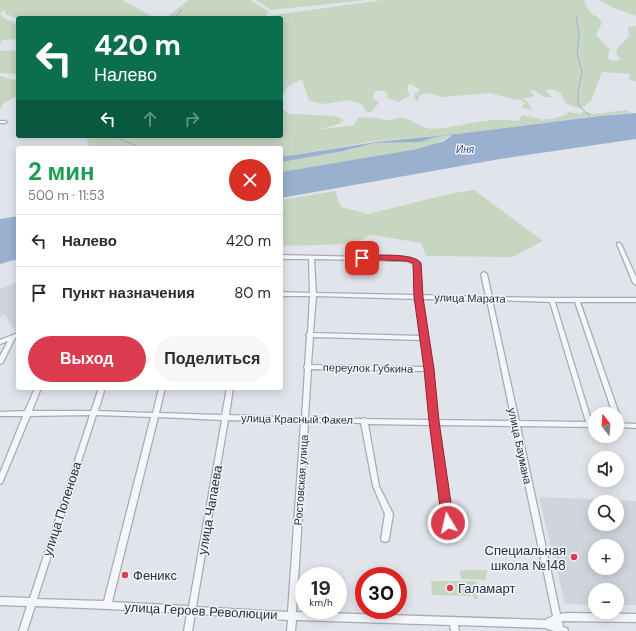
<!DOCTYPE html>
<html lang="ru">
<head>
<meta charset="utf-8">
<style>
  :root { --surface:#fff; --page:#f7f7f7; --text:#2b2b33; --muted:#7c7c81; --line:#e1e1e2; --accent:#db3b4e }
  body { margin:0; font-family:"DM Sans",sans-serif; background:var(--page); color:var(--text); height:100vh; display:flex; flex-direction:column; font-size:15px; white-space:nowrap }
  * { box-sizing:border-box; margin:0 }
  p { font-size:13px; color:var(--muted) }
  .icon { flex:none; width:22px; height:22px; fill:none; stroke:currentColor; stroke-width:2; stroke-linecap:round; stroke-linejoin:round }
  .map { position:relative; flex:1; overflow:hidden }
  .side { position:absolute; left:16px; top:146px; width:267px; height:244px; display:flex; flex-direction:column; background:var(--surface); border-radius:4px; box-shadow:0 2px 10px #0003 }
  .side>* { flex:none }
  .guide { position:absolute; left:16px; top:16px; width:267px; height:122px; border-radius:4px; box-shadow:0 2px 10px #0003; background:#0b6e4f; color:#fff; overflow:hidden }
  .needle { width:26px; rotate:343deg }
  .buttons { position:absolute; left:588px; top:407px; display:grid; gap:8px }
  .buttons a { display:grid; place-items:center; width:36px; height:36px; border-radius:50%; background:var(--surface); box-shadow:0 2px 10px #0003; font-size:20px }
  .speed { position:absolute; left:295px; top:567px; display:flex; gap:8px; font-size:20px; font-weight:700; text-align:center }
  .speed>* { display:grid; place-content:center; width:52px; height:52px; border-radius:50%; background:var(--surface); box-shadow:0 2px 10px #0003; line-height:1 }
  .speed small { font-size:10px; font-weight:400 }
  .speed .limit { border:6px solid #d22; background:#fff; color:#111 }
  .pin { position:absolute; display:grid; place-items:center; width:34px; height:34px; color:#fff; margin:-17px; border-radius:8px; box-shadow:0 2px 6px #0006 }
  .me { position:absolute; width:44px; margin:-22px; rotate:351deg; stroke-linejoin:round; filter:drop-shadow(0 0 3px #0008) }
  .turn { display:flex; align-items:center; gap:14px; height:84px; padding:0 12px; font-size:18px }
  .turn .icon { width:52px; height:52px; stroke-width:2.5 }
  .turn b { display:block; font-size:28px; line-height:34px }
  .lanes { display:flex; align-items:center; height:38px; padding:0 12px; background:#0003; justify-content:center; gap:20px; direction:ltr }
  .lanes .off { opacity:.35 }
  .round { display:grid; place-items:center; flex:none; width:42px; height:42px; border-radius:21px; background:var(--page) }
  .headline { display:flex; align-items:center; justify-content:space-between; height:68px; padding:0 12px }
  h1 { font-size:24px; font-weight:700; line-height:30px; color:#1e9e55 }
  .action { display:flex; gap:8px; margin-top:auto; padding:8px 12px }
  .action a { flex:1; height:46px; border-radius:24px; background:var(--accent); color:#fff; font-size:16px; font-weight:700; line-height:46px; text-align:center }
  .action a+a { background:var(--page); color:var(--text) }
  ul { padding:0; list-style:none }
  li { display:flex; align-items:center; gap:12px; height:52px; padding:0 12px; border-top:1px solid var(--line) }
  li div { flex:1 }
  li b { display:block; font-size:15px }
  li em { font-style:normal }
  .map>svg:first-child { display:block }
</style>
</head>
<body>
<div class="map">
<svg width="636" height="631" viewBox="0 0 636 631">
  <rect width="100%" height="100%" fill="#e1e5eb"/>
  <g fill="#cfd4dd" fill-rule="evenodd">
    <path d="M18,282V330L15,331L5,315L0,317V289Z"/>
    <path d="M539,497L636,501V605H617V590H595V605L565,604ZM595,502H617V524H595ZM595,546H617V568H595Z"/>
  </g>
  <g fill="#c6d6c1">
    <path d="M0,0H122L155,18L18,19L5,14V11L4,10L0,14L3,18L14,22L18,26V39L1,40L3,42L0,43Z"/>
    <path d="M188,0H250L269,12L264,18H166Z"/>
    <path d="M256,0H367L271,10Z"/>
    <path d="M382,0H586L584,1C588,8 589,14 598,17L602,23L596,35L610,50L607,57L612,61L621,60L616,54L617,49L629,36L628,27L636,26V82L628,79L630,74L602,72L591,101L580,109L565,103L561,93L550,89L546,91L552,97C546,99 539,94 534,90L530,91L535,96L522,99L527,101L533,111L521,107L525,103L519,99L516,100L490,93L442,97L429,93L420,95L417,101L415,99L414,95L420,90L414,86L413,84L408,85L407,89L410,95L399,102L387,98L385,96L388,95L385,91H375L373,98L379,103L371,112L366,111L363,105L349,100L325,104L309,101L302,79L287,87L281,98V18L269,17L275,15Z"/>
    <path d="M599,0H636V16L611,7Z"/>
    <path d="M18,50V74L0,73V51Z"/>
    <path d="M0,76L13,80L18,79V95L3,104L0,110Z"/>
    <path d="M281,110H284L289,114L335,116L344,120L339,124L317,130L354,125L358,118C369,116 378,119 389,120C394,120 399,117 404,118C413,120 424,129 432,129C461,127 488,116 518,121L522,115L537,118L543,121L546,119H555L556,117L564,116L569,112L581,114L584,111L593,114L626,110L631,113L595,116L456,134L369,142L281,157V148L171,147L168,148H90L86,136H177L186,138L204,136H281Z"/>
    <path d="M451,135V136C444,139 436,144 428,147L281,172V162L288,160L343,151L374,143L421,142L436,137Z"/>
    <path d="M474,190L543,241L513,257L426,256L421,243L371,235L352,244L281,246V200L335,191L341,207L368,214L449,194Z"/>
    <path d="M460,570H487L486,580L461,579Z"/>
    <path d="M431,581H476L478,599H474L473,596L432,595Z"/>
  </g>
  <g fill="#99b1ce">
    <path d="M636,113V139L500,159L281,198V172L417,149L444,141L451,136L450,135L436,137L421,142L374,143L343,151L281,162V157L376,142L456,134L599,116Z"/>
    <path d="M18,216V259L0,264V219Z"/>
  </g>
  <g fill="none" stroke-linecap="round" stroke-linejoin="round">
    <g stroke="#99b1ce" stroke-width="1">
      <path d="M576,15L579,35L577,54L582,72L578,91V104L590,117"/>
      <path d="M175,18L181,10"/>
      <path d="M117,136L122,140L135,145L136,148"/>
    </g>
    <defs>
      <g id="minor">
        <path d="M0,121H5L7,122L5,123H0Z"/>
        <path d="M617,243H619L621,244L636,277V285L633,283L617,244Z"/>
        <path d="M281,255L409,258L416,260L420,263L422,295L486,297L481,274L484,272L487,274L492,297L552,298H636V302H580L619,414L618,416H617V414H613L575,302H555L592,423H595V427L520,426L560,614L567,613L636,614V622L562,621L563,627L567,628L568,631H554L545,628L458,625L459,631H451L450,625L296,620L295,631H287L288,620L195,614L192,631H184L187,613L107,609L35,606L27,631H19L27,606L0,605V597L30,598L90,415L30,416L3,481L2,483L0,484V473L23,416H0V412L25,411L35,388H41L32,411H91L99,388H105L98,411L153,413L159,388H165L159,413L222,415L227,388H233L229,415L302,418L305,369L304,367L305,365L307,336L306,335L308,333L310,296H281V292L310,293L309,259H281ZM314,259L407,261L414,264L416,295L316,293ZM316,296L417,299L422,336L313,333ZM422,299L487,300L512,421L437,420L432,369ZM492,300L550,302L586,422L519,421ZM313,337L422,340L426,367L311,365ZM311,369L426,371L431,420L366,419L364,418L362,419L308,418ZM96,415L151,417L104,601L37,599ZM158,417L222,420L189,606L112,602ZM228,420L301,422L288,612L196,607ZM308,422L361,423L373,486L385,514L381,539L382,541L385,542L388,541L389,539L393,514L379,486L368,424L431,425L444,523L445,525L448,526L451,525L452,523L438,425L513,426L553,616L545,620L296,612Z"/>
        <path d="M18,333V337L15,338L3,362L2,363L0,364V356L8,341L0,344V340Z"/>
        <path d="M617,423L636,424V428L617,427Z"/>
      </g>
    </defs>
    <use href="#minor" stroke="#a5abb6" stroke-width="2.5"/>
    <use href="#minor" fill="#f4f6f9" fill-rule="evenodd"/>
  </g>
  <path fill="#db3b4e" stroke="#8e2633" d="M362,255C375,256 413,252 421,263L423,297L434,369L439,421L454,523L453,527L448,528L444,527L442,523L429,421L424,369L414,297L413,263L407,261L359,259L358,258L359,256Z"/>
  <g fill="#db3b4e" stroke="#f1f4f8" stroke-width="1.5">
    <circle cx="574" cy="557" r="4"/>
    <circle cx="125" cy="575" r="4"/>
    <circle cx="450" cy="588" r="4"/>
  </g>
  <g text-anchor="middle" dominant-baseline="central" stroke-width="3" stroke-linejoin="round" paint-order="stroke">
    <g font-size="10" font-style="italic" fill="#2d4e7d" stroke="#f1f4f8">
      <text x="465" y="149">Иня</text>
    </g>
    <g font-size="11" fill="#273145" stroke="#f1f4f8">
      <text transform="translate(470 298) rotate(1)">улица Марата</text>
      <text transform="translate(368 368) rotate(1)">переулок Губкина</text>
      <text transform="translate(297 419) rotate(1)">улица Красный Факел</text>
      <text transform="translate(520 446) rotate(78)">улица Баумана</text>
      <text transform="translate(301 480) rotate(-86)">Ростовская улица</text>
    </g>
    <g font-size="13" fill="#273145" stroke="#f1f4f8">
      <text transform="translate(62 509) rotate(-72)">улица Поленова</text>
      <text transform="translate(210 510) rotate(-80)">улица Чапаева</text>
      <text transform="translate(201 611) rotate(3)">улица Героев Революции</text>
    </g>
    <g font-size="13" fill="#273145" stroke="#f1f4f8" text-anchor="start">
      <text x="566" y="550" text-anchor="end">Специальная<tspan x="566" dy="15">школа №148</tspan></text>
      <text x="133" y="575">Феникс</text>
      <text x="458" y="588">Галамарт</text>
    </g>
  </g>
</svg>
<div class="buttons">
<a><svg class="needle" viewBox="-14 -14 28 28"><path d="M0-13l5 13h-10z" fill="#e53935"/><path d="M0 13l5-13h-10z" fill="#7c7c81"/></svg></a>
<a><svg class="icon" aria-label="sound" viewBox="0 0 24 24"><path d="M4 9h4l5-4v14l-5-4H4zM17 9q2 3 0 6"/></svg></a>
<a><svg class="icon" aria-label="search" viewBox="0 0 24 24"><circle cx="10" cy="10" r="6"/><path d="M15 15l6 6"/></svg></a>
<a>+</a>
<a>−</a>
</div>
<div class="speed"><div>19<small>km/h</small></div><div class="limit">30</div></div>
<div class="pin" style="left:362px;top:258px;background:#d93025"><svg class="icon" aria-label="arrive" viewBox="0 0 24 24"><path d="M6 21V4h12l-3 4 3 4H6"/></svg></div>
<svg class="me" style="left:448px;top:523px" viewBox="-20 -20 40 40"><circle r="17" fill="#db3b4e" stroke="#fff" stroke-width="3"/><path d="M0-11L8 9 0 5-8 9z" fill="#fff"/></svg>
<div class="guide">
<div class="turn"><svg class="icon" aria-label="left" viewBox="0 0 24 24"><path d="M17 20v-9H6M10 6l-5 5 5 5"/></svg><div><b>420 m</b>Налево</div></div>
<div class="lanes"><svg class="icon" aria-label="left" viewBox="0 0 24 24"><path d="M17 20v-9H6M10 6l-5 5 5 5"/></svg><svg class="icon off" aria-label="ahead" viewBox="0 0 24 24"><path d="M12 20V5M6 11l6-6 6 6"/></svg><svg class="icon off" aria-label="right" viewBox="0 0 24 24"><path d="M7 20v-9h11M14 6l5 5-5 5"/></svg></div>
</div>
<section class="side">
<div class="headline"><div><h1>2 мин</h1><p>500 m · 11:53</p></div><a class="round" style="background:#d93025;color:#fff"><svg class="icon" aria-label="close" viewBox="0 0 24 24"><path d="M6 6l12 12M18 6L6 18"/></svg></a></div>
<ul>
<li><svg class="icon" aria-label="left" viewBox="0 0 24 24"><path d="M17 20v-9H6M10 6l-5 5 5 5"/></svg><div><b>Налево</b></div><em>420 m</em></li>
<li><svg class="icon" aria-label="arrive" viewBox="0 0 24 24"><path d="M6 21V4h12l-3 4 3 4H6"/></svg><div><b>Пункт назначения</b></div><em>80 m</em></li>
</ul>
<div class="action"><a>Выход</a><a>Поделиться</a></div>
</section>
</div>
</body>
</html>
